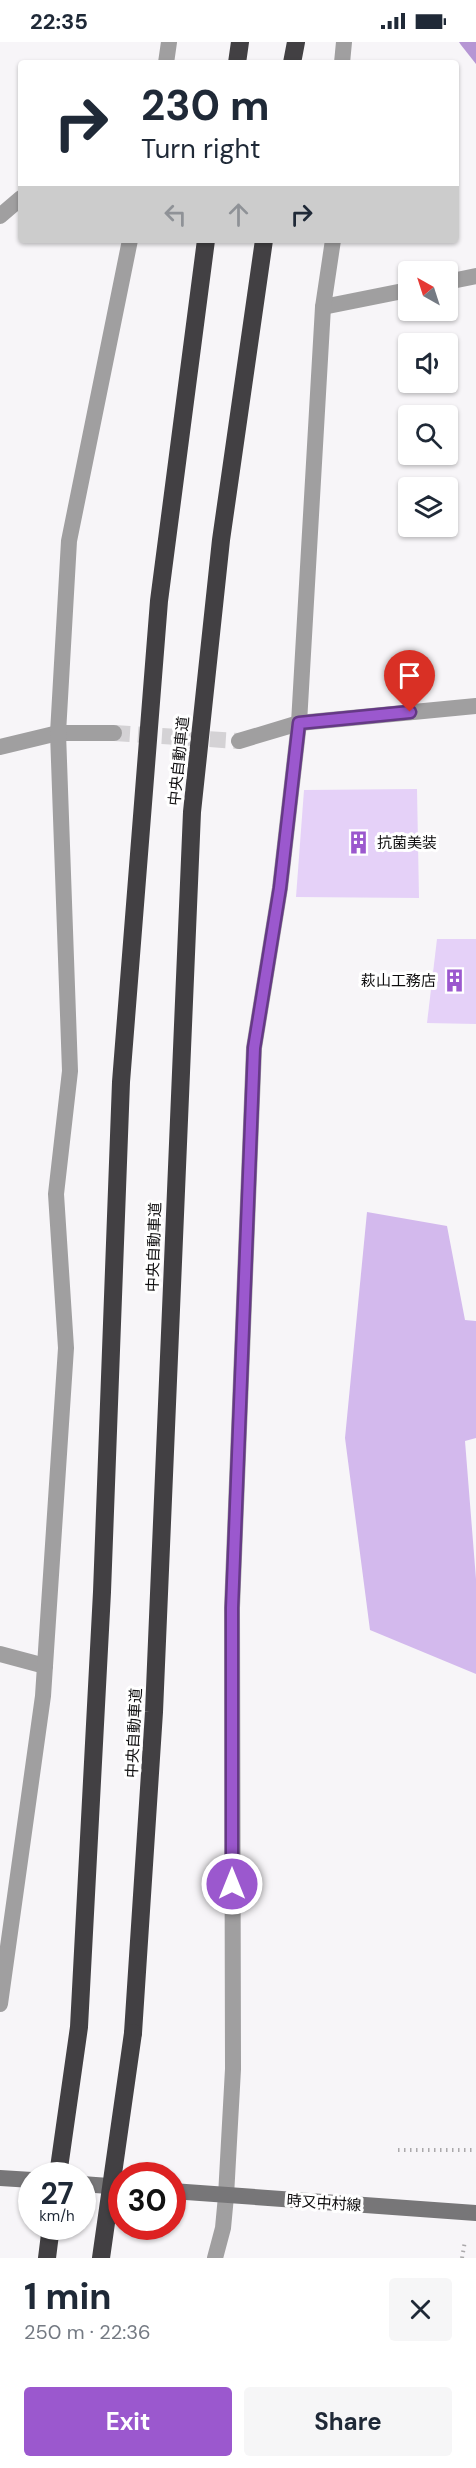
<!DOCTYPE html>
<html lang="en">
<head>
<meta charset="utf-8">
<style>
  :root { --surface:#fff; --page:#f6f6f7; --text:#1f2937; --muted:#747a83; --accent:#9b58ce }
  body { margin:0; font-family:"DM Sans","Noto Sans JP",sans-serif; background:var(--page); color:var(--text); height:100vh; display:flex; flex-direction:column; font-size:22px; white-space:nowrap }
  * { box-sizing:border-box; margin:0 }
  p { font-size:20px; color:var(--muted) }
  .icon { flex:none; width:33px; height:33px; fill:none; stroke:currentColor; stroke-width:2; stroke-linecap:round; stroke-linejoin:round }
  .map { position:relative; height:2216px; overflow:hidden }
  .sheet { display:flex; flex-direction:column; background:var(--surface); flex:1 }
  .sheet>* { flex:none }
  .guide { position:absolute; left:18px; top:18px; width:441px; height:183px; border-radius:6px; box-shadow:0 2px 4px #0004; background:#fff; color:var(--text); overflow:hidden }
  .needle { width:39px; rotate:321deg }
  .fabs { position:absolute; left:398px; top:219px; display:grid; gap:12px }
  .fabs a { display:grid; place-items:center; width:60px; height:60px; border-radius:6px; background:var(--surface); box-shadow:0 2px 4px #0004; font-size:30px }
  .speed { position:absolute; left:18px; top:2120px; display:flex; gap:12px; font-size:30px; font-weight:700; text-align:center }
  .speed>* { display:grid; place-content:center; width:78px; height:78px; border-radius:50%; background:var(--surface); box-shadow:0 2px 4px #0004; line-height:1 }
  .speed small { font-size:15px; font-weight:400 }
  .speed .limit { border:9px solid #d22; background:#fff; color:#111 }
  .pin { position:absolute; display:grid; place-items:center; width:51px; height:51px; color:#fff; margin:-62px -26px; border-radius:50% 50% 50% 0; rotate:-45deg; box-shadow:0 0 6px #0007 }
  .pin .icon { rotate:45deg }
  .me { position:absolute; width:66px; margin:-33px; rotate:0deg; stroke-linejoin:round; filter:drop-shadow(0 0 4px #0008) }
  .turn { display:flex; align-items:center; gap:21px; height:126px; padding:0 24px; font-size:27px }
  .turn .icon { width:78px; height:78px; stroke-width:2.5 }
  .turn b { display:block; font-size:42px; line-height:51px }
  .lanes { display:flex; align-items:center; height:57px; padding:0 24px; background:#0003; justify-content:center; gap:30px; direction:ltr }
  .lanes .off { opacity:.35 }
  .round { display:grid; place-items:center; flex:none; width:63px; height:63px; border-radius:6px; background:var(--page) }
  .summary { display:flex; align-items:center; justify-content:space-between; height:102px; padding:0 24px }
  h1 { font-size:36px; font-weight:700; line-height:45px }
  .button { display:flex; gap:12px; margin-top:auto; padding:12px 24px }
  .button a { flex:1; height:69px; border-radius:6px; background:var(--accent); color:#fff; font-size:24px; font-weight:700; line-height:69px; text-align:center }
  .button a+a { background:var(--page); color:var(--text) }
  .status { display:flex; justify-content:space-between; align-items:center; height:42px; padding:0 30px; background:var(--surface); direction:ltr }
  .status svg { height:16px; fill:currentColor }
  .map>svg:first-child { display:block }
</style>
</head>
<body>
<div class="status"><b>22:35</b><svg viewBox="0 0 49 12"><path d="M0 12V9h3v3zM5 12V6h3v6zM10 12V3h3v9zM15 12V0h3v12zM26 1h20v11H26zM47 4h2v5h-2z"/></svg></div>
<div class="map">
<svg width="476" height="2216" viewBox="0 0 476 2216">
  <rect width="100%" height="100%" fill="#f7f5f8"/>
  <path fill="#d3b9ed" d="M367,1170L447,1184L465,1278L476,1279V1396L465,1399L476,1537V1632L370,1588L345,1396Z"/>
  <path fill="#b696d4" d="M459,0H476V22L461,3Z"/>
  <g fill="#e5d1f8">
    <path d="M417,747L419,856L296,855L304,748Z"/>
    <path d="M437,897H476V982L427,981Z"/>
  </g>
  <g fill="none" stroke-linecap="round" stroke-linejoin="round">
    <path stroke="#d4d2d5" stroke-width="16" stroke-dasharray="16 8" stroke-linecap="butt" d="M114,691L239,699"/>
    <g stroke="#aba9ab" stroke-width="4" stroke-dasharray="1.5 4.5" stroke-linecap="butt">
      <path d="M398,2108H476"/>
      <path d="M462,2216L465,2199"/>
    </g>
    <path stroke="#a09fa0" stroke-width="16" d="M0,1612L45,1624"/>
    <g stroke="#a09fa0" stroke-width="16">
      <path d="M166,21L169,0"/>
      <path d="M342,21L344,0"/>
      <path d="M0,174L21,156"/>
      <path d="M447,240L476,234"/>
      <path d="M323,265L408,248"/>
      <path d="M239,699L299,681L476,664"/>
      <path d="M0,705L58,691H114"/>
      <path d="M0,1962L43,1654L66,1306L56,1152L70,1029L58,691L69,499L130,198"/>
      <path d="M215,2216L223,2186L226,2154L233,2027L232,1566L254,1006L280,846L299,681L323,265L333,198"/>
    </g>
    <g stroke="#777678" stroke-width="16">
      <path d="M0,2136L32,2138"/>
      <path d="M82,2142L122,2145"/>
      <path d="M172,2149L476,2171"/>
    </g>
    <g stroke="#424043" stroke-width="18">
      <path d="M237,21L240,0"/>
      <path d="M292,21L296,0"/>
      <path d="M133,1991L154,1670L192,770L221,498L264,198"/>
      <path d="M58,2133L79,1985L102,1550L121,1040L159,559L206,198"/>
      <path d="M47,2216L51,2184"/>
    </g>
    <path stroke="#424043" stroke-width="18" d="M101,2216L133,1991"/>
  </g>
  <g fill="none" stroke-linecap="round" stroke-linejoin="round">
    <defs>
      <path id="route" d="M232,1842V1566L254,1006L280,846L299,681L410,670"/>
    </defs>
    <use href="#route" stroke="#653986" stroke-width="15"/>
    <use href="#route" stroke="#9b58ce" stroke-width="10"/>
  </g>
  <defs>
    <symbol id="building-bare" viewBox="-9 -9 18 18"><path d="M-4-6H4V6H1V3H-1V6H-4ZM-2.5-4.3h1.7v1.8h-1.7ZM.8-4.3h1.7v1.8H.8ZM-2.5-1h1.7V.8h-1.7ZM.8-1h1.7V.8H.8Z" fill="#9b58ce" stroke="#fff" stroke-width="2.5" paint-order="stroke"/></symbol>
  </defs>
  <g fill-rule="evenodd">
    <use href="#building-bare" x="342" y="784" width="33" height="33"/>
    <use href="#building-bare" x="438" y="922" width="33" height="33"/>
  </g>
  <g text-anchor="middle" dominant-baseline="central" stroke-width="6" stroke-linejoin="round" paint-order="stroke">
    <g font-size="15" fill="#0e0d0e" stroke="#fff">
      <text transform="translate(179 719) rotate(-84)">中央自動車道</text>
      <text transform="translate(154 1205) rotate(-88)">中央自動車道</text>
      <text transform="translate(134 1691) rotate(-87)">中央自動車道</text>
      <text transform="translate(324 2161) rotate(4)">時又中村線</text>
    </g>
    <g font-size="15" fill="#0e0d0e" stroke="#fff" text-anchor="start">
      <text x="377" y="801">抗菌美装</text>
      <text x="436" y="939" text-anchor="end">萩山工務店</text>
    </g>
  </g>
</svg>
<div class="fabs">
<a><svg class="needle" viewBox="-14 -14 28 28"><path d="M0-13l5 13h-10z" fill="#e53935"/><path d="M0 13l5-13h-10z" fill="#747a83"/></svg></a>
<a><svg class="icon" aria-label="sound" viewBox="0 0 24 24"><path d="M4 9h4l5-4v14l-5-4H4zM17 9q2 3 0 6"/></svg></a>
<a><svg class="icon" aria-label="search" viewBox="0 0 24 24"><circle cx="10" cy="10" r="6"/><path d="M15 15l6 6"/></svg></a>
<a><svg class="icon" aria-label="layers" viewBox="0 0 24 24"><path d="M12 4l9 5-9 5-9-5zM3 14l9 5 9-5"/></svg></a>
</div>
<div class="speed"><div>27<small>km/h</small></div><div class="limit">30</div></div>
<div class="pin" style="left:410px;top:670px;background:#d93025"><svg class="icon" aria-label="arrive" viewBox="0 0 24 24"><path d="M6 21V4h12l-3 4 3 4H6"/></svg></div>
<svg class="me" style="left:232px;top:1842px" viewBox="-20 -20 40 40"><circle r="17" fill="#9b58ce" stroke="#fff" stroke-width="3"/><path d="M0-11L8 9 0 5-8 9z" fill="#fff"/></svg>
<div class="guide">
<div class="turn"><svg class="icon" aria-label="right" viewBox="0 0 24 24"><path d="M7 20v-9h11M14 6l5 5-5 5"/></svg><div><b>230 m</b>Turn right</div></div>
<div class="lanes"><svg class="icon off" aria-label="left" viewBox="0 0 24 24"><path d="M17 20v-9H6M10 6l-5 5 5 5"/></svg><svg class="icon off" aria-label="ahead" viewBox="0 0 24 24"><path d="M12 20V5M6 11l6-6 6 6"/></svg><svg class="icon" aria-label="right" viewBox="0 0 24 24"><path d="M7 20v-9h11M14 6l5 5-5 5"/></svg></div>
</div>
</div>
<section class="sheet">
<div class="summary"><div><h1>1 min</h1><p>250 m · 22:36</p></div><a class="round"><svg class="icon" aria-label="close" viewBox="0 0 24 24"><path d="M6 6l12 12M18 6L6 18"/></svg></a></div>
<div class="button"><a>Exit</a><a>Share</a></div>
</section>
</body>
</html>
